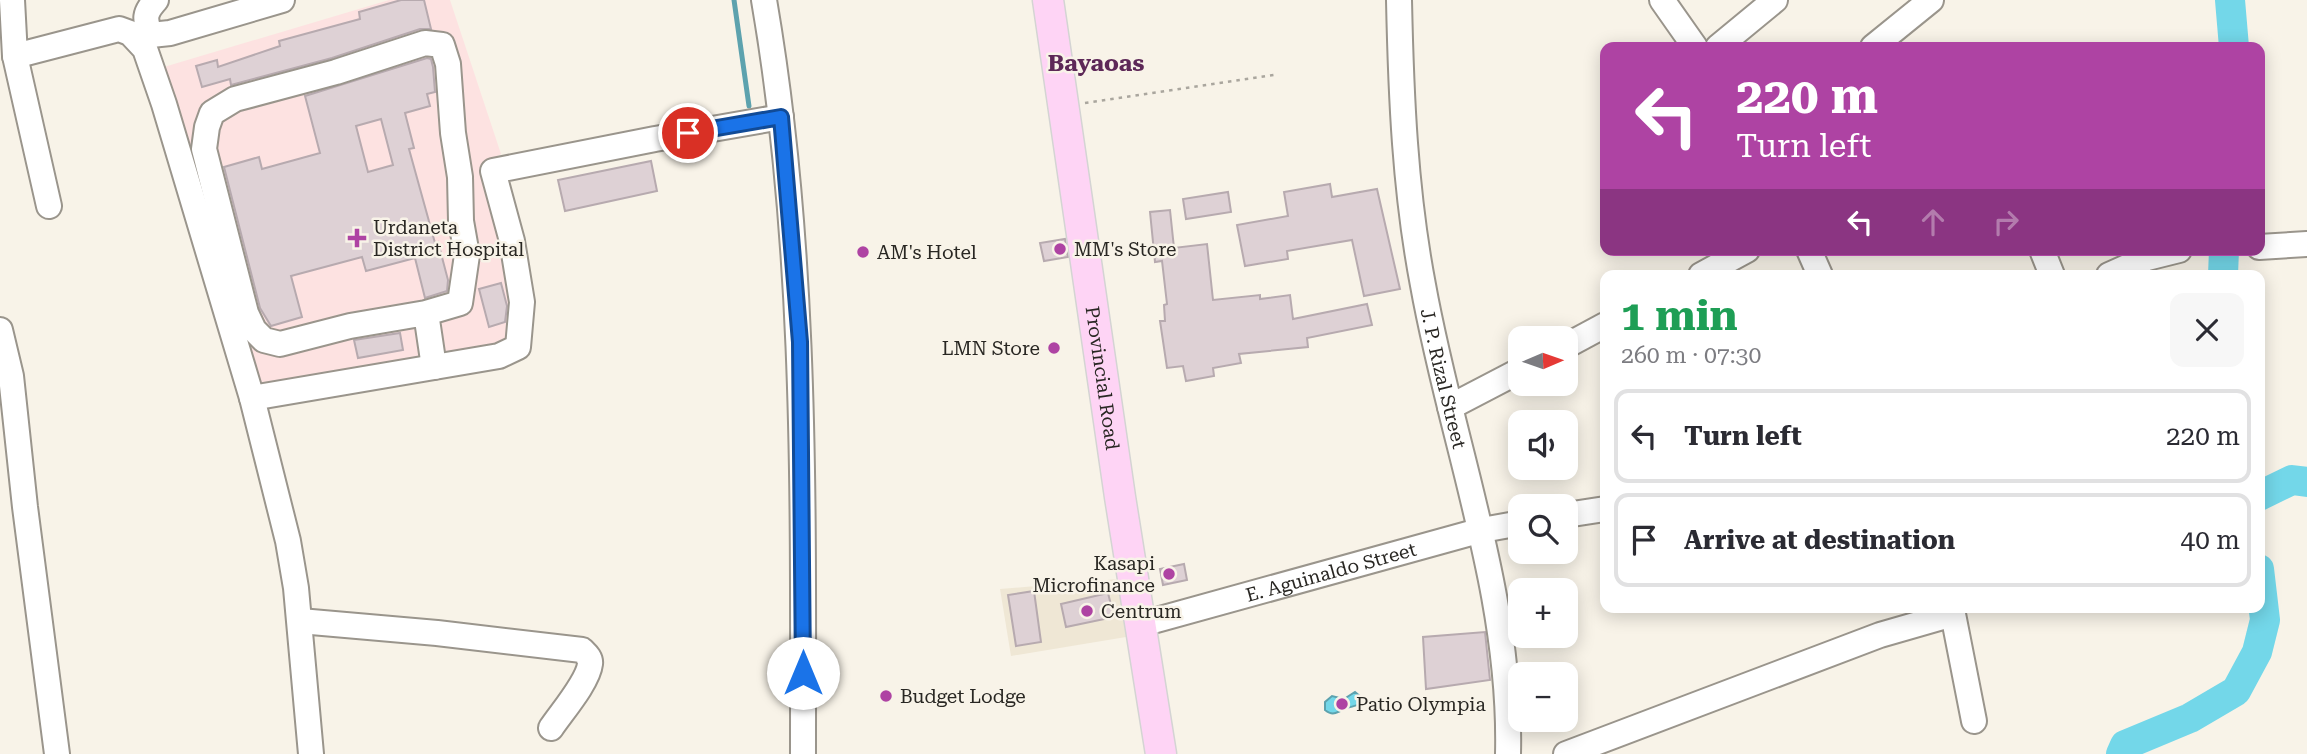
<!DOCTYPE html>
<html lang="en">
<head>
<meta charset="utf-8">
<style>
  :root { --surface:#fff; --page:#f7f7f7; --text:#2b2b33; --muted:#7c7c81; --line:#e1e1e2 }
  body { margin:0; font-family:"Roboto Serif",serif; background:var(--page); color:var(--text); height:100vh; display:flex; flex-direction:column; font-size:26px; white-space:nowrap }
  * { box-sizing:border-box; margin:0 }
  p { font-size:23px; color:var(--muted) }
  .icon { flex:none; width:38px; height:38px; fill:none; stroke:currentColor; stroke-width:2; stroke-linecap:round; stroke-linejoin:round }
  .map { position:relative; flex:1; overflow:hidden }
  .sheet { position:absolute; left:1600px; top:270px; width:665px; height:343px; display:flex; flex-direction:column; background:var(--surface); border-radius:14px; box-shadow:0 4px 18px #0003 }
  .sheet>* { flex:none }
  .guide { position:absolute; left:1600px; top:42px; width:665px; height:214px; border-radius:14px; box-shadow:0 4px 18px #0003; background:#ae43a3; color:#fff; overflow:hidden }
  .needle { width:46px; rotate:88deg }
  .tools { position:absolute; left:1508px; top:326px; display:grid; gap:14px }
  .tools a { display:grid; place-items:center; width:70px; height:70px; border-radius:14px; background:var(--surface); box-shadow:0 4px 18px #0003; font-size:35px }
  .pin { position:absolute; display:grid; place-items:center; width:60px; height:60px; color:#fff; margin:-30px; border:4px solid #fff; border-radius:50%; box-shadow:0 2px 7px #0007 }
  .me { position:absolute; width:77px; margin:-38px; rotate:0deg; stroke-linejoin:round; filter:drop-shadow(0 0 5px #0008) }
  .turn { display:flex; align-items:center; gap:24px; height:147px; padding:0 21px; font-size:32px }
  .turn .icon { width:91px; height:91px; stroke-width:2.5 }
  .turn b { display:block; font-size:49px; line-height:60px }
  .lanes { display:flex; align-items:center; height:66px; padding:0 21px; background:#0003; justify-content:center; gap:35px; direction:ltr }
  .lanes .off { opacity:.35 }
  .round { display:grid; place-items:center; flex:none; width:74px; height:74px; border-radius:14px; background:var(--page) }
  .head { display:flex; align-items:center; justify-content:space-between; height:119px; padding:0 21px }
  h1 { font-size:42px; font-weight:700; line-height:52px; color:#1e9e55 }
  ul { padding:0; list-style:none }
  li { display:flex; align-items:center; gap:21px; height:94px; margin:0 14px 10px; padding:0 7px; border:4px solid var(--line); border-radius:14px }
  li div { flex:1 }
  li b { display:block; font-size:26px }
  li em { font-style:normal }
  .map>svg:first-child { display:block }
</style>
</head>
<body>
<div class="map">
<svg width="2307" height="754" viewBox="0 0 2307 754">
  <rect width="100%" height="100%" fill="#f8f3e8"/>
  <path fill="#efe7d5" d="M1118,579L1126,637L1011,656L1000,589Z"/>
  <path fill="#fde2e1" d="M389,0H450L501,154L483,164L515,312L509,341L362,373L258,390L164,67Z"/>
  <path fill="#73d7e9" stroke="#5da2ae" stroke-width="2" d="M1355,692L1361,697V703C1355,707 1351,706 1345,709C1336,712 1334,717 1325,710V702L1332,696L1344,699Z"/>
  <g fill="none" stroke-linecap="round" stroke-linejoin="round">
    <path stroke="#5da2ae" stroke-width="5" d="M734,0L749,106"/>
    <g stroke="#73d7e9" stroke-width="30">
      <path d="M2230,0L2234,47"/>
      <path d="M2223,275L2224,250"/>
      <path d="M2259,496L2292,480L2307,482"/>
      <path d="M2121,754L2125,745L2190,718L2236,691L2257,652L2265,620L2259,569"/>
    </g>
  </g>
  <g fill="#ded1d5" stroke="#b7aaaf" stroke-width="2" fill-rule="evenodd">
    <path d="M401,0H424L431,29H420L332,58L231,85L230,79L202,87L196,66L217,60L218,67L280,46L279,41L360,19L359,12Z"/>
    <path d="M427,58L431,59L433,67L435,92L427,94L430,106L405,113L414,148L409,149L435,243L438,242L448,280L447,291L425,298L415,258L366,271L362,257L291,276L302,317L271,326L260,308L224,167L259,157L262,169L320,153L305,96ZM381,119L393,165L368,172L356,126Z"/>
    <path d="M651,161L657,191L565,211L558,180Z"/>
    <path d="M1330,184L1332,197L1377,189L1400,289L1364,296L1352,240L1287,251L1288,259L1245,266L1237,225L1288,216L1284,192Z"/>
    <path d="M1228,192L1231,212L1186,219L1183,199Z"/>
    <path d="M1170,210L1174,248L1207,244L1213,300L1260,295V299L1290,295L1293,319L1367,304L1372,325L1307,338L1308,347L1239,354L1241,363L1213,368L1214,376L1186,381L1183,366L1167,368L1160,321H1165L1164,305L1167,304L1162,261L1155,262L1150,212Z"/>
    <path d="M1065,239L1068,257L1044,261L1040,243Z"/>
    <path d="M501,283L507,306L505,322L489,327L479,289Z"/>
    <path d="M400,333L403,350L358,358L354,340Z"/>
    <path d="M1184,564L1187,580L1163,585L1160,569Z"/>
    <path d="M1034,591L1041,642L1016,646L1008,595Z"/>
    <path d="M1108,593L1114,617L1066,627L1061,604Z"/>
    <path d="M1485,632L1490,680L1426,689L1423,637Z"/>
  </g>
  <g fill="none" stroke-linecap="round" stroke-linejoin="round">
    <defs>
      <g id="minor">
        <path d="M12,0L15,56L119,29L130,33L145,49L164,104L252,398L499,356L518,347L522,302L512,241L493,171L655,139L781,117"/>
        <path d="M156,0C144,13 144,19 151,35L170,33L282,0"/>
        <path d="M764,0C807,249 803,502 803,754"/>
        <path id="s1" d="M1399,0C1401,96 1405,191 1423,285C1451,442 1512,593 1508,754"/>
        <path d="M1662,0L1695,47"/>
        <path d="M1718,47L1775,0"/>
        <path d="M1873,47L1931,0"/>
        <path d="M15,56L49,206"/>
        <path d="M2259,247L2307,244"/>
        <path d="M1809,250L1820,275"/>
        <path d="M2042,250L2052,275"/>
        <path d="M1701,275L1747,250"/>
        <path d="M2109,275L2147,258L2179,250"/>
        <path d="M426,313L350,326L280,344L264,340L254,330L246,313L204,149L207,127L212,113L235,99L336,72L425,43L442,45L448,64L453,133L460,177L461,221L467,255L460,303L426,313L434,367"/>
        <path d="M0,330L11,376L25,507L57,754"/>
        <path d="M1566,346L1605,325"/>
        <path d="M252,398L288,541L296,588L311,754"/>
        <path d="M1450,407L1521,370"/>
        <path d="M1566,515L1605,509"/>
        <path d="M1953,614L1974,721"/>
        <path d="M300,621L437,633L582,650C586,654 591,658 590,664C588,682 561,713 551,728"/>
        <path id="s2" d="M1142,624L1482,530L1521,523"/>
        <path d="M1566,754L1880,635L1953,614L1951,607"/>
      </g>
      <g id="major">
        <path id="s3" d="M1048,0L1120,497L1161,754"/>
      </g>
    </defs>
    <use href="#minor" stroke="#9a958c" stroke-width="28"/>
    <use href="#major" stroke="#d4d4d3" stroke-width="33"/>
    <path stroke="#aaa69e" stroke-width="2.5" stroke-dasharray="3.5 5" stroke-linecap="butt" d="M1085,103L1274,75"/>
    <use href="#minor" stroke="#fff" stroke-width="24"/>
    <use href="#major" stroke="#fed4f5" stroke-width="30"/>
  </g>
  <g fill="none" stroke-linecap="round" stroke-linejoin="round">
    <defs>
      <path id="route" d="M688,133L781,117L800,342L803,673"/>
    </defs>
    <use href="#route" stroke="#114b97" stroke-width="18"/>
    <use href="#route" stroke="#1a73e8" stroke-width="12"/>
  </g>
  <g fill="#ae43a3" stroke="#f8f3e8" stroke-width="2.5">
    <path d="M353.5 227.5h7v7h7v7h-7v7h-7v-7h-7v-7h7z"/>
    <circle cx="1060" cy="249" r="7"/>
    <circle cx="863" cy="252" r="7"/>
    <circle cx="1054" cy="348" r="7"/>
    <circle cx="1169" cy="574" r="7"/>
    <circle cx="1087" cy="611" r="7"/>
    <circle cx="886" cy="696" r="7"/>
    <circle cx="1342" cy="704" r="7"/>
  </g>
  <g text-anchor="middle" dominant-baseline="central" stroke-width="5" stroke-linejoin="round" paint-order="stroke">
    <g font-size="19" fill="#292723" stroke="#f8f3e8" text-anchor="start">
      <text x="373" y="227">Urdaneta<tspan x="373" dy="22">District Hospital</tspan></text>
      <text x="1074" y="249">MM's Store</text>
      <text x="877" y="252">AM's Hotel</text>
      <text x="1040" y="348" text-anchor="end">LMN Store</text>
      <text x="1155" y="563" text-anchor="end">Kasapi<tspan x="1155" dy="22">Microfinance</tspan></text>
      <text x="1101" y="611">Centrum</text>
      <text x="900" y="696">Budget Lodge</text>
      <text x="1356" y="704">Patio Olympia</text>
    </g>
    <g font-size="19" fill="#292723" stroke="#f8f3e8">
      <text stroke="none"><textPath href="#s3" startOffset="382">Provincial Road</textPath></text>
      <text stroke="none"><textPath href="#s1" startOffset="382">J. P. Rizal Street</textPath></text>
      <text stroke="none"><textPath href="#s2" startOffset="196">E. Aguinaldo Street</textPath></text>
    </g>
    <g font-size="23" font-weight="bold" fill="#5d2857" stroke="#f8f3e8">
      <text x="1096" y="63">Bayaoas</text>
    </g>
  </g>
</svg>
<div class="tools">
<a><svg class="needle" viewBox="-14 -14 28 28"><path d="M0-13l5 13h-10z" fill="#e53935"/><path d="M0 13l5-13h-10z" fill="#7c7c81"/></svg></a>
<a><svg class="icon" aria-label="sound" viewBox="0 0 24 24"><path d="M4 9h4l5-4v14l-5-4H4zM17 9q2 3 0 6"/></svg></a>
<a><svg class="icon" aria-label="search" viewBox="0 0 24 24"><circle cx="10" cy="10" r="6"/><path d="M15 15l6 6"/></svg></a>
<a>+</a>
<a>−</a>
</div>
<div class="pin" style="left:688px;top:133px;background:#d93025"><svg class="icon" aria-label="arrive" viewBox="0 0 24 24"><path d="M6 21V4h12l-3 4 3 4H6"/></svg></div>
<svg class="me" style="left:803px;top:673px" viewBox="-20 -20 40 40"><circle r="19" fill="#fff"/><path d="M0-13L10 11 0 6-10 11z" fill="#1a73e8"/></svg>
<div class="guide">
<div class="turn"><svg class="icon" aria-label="left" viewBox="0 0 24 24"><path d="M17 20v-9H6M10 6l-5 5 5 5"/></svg><div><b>220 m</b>Turn left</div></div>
<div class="lanes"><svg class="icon" aria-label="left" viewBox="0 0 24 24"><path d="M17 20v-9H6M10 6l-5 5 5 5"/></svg><svg class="icon off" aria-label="ahead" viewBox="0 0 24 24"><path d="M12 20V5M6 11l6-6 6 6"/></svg><svg class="icon off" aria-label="right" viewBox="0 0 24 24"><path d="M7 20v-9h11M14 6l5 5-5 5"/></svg></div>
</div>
<section class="sheet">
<div class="head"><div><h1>1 min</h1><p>260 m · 07:30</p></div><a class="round"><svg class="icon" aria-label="close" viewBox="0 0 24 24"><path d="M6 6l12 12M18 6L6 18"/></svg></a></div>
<ul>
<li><svg class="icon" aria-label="left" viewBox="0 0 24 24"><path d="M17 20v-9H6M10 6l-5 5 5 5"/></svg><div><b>Turn left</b></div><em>220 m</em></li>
<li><svg class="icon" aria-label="arrive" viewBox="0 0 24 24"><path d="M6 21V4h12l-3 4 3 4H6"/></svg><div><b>Arrive at destination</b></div><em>40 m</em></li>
</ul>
</section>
</div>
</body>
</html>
